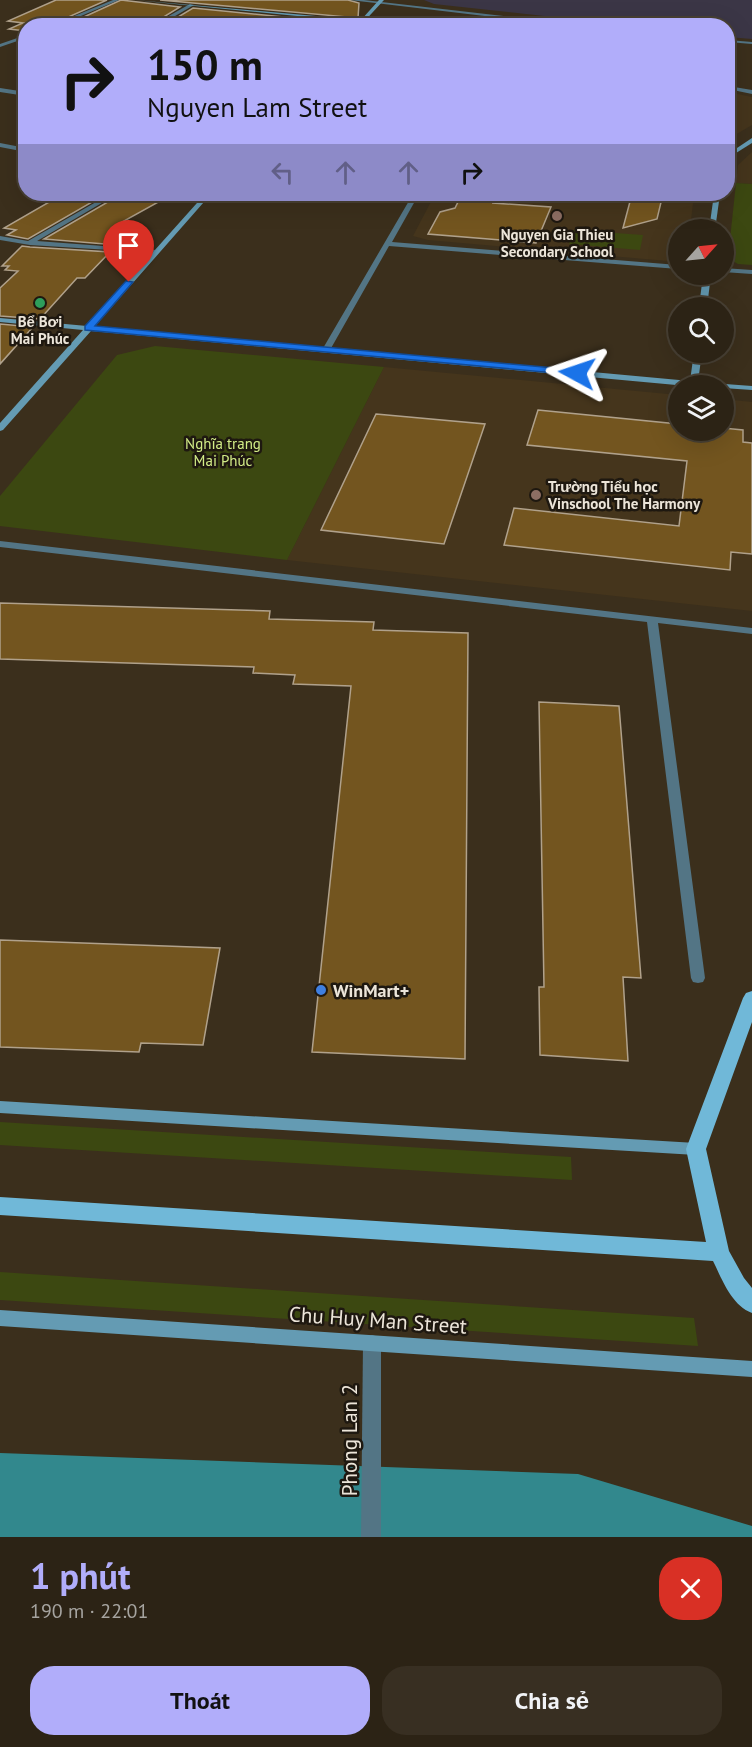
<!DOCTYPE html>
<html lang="vi">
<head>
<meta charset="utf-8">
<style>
  :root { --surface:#2c2315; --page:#382f22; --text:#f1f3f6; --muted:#a6a4a0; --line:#484034; --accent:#b1adfa }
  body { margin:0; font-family:"PT Sans",sans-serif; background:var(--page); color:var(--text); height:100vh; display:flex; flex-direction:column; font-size:22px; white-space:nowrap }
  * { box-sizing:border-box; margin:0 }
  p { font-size:20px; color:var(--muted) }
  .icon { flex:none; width:33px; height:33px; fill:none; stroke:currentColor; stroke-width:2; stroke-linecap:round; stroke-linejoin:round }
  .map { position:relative; height:1537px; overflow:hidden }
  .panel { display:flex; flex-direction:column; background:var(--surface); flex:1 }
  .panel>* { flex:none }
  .hud { position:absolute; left:18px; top:18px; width:717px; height:183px; border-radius:24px; box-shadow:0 6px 24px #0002,0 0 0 2px var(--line); background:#b1adfa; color:#111; overflow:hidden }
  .needle { width:39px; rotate:63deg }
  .buttons { position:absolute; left:668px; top:219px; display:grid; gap:12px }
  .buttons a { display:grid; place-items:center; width:66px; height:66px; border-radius:50%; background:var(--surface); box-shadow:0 6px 24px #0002,0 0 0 2px var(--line); font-size:30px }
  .pin { position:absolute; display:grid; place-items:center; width:51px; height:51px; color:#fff; margin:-62px -26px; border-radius:50% 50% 50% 0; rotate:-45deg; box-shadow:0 0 6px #0007 }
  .pin .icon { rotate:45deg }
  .me { position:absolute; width:66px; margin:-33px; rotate:275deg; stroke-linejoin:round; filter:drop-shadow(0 0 4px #0008) }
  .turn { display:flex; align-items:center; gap:21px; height:126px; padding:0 30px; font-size:27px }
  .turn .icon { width:78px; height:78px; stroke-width:2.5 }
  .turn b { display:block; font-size:42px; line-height:51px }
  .lanes { display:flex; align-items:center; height:57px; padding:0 30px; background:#0003; justify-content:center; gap:30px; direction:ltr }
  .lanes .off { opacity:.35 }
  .round { display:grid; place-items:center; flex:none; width:63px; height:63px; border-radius:24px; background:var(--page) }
  .head { display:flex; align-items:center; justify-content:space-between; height:102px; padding:0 30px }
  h1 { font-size:36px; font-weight:700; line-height:45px; color:var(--accent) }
  .action { display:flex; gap:12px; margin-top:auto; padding:12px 30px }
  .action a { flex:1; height:69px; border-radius:24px; background:var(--accent); color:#111; font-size:24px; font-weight:700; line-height:69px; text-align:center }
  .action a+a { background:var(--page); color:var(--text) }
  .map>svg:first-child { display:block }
</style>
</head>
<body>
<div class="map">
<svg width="752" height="1537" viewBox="0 0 752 1537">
  <rect width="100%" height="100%" fill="#3b2f1c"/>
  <g fill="#45351c">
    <path d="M728,92L752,97V125L728,139Z"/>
    <path d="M752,152V184L736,183L738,165Z"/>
    <path d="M435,194H685L683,203H693L690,229L678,230V258L668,261L428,240L413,236Z"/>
    <path d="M384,367L678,395V430H723V399L752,402V611L287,560Z"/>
  </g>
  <path fill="#3b3646" d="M424,0H752V39L728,37V26L626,25L434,4Z"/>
  <g fill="#3c4811">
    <path d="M736,183L752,184V265L738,264L728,258Z"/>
    <path d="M574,230L643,235L640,250L569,244Z"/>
    <path d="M155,346L384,367L287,560L0,526V496L117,355Z"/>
    <path d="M0,1122L571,1157L572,1180L0,1145Z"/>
    <path d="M0,1272L694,1318L698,1346L0,1300Z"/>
  </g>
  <path fill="#32888d" d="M0,1453L578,1474L752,1526V1537H0Z"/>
  <g fill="#73551f" stroke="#b0a18b" stroke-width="1.5">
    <path d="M56,0H107L48,26H26V31L9,29L23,23L8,21Z"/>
    <path d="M121,0L180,7L149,26H64Z"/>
    <path d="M160,0H348L359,3L358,18Z"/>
    <path d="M193,8L354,24L163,26Z"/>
    <path d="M63,194H106L28,239L7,235L16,230L4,228Z"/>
    <path d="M114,194L162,200L113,227L128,229L122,233L128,234L117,245L44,239L113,199Z"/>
    <path d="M462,194H497L493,203L551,207L536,243L428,234L440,212L455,208Z"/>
    <path d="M632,194H663L657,219L623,228Z"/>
    <path d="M22,246L30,247L110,252L85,278H77L40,319L0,316V288L18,271L5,270L9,266H2Z"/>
    <path d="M0,324L33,327L0,364Z"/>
    <path d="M538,410L678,424V430H723V428L743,430V442L752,443V554L731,552L730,570L504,545L514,508L679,526L687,461L527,445Z"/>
    <path d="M376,414L485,424L444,544L321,530Z"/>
    <path d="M0,603L270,611L269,619L374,622L373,630L468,633L465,1059L312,1052L351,686L293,684L295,675L253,673L254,667L0,659Z"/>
    <path d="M539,702L619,706L641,978L623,977L628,1061L540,1055L539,987H544Z"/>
    <path d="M0,940L220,948L203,1045L141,1043L139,1052L0,1047Z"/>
  </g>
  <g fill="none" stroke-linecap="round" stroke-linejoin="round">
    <g fill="#537585" fill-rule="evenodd">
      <path d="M113,0H119L57,26H50Z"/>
      <path d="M350,0H364L590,26H570Z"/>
      <path d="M190,4L194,5L158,26H151Z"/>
      <path d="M26,35V38L0,47V44Z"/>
      <path d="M728,40L752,42V44L728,42Z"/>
      <path d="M728,86L752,90V94L728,89Z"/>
      <path d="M0,88L26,92V96L0,92Z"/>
      <path d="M0,143L26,148V152L0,147Z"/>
      <path d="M110,194L112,195V197L37,241L156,250L159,252L158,253L30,245L0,240V236L28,241Z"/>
      <path d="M413,194H419L392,242L678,265V269L389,246L330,350L323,352L322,350Z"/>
      <path d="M723,268L752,270V274L723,272Z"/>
      <path d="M0,541L752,628V634L658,623L705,978L703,982L698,983L693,982L691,978L647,622L0,547Z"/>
      <path d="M372,1335L378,1337L381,1343V1537H361L363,1343L366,1337Z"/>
    </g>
    <g fill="#649bb3" fill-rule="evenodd">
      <path d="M134,0L361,20L379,0H384L360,26L356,25L358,22Z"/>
      <path d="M752,138V143L728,158V154Z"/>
      <path d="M205,194H211L95,326L690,381L694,352H702L698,382L752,386V390L723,388V386H687L91,331L3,430L0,431V423L83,330L0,322V318L87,326Z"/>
      <path d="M714,194H720L715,230H709Z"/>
      <path d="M703,274H711L707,308H699Z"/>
      <path d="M0,1101L696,1143L702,1144L704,1149L702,1154L696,1155L0,1113Z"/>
      <path d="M0,1310L752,1361V1377L0,1326Z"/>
    </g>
    <path fill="#70b8d8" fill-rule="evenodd" d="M752,991V1022L706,1149L729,1251L744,1278L752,1288V1313C731,1305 722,1279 713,1261L0,1215V1197L706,1242L686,1149L743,998L746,993Z"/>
  </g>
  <path fill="#1a73e8" stroke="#114b97" stroke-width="1.5" d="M126,281L133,282L95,326L577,370L581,373L577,375L85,330V326Z"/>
  <g fill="#8d6e63" stroke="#1e1810" stroke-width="2">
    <circle cx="557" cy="216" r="6"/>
    <circle cx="536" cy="495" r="6"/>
  </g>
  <circle fill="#2e9e5b" stroke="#1e1810" stroke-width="2" cx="40" cy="303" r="6"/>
  <circle fill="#3f7fe0" stroke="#1e1810" stroke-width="2" cx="321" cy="990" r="6"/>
  <g text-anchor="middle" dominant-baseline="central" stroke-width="5" stroke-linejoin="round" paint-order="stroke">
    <g font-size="15" font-weight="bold" fill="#ece5d9" stroke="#1e1810">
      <text x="557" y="234">Nguyen Gia Thieu<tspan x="557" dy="17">Secondary School</tspan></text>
      <text x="40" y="321">Bể Bơi<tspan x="40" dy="17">Mai Phúc</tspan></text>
      <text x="548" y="486" text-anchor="start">Trường Tiểu học<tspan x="548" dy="17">Vinschool The Harmony</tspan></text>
    </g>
    <g font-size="15" fill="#d3ed87" stroke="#1e1810">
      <text x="223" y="443">Nghĩa trang<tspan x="223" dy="17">Mai Phúc</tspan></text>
    </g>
    <g font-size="18" font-weight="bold" fill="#ece5d9" stroke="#1e1810" text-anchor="start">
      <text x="333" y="990">WinMart+</text>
    </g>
    <g font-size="21" fill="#ece5d9" stroke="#1e1810">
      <text transform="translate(378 1320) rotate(4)">Chu Huy Man Street</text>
      <text transform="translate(349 1440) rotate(-90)">Phong Lan 2</text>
    </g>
  </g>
</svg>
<div class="buttons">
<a><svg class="needle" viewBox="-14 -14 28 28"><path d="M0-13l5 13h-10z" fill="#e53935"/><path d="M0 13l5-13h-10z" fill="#a6a4a0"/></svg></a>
<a><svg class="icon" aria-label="search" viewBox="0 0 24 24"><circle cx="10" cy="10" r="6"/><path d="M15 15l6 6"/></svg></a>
<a><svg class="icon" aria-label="layers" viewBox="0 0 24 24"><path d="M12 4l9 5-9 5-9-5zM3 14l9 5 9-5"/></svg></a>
</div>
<div class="pin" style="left:129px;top:282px;background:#d93025"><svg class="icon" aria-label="arrive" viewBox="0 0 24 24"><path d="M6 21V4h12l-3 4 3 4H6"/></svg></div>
<svg class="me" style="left:577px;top:373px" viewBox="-20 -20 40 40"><path d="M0-17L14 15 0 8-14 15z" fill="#1a73e8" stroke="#fff" stroke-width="4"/></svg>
<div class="hud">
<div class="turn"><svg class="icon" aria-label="right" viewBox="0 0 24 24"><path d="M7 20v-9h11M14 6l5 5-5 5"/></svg><div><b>150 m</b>Nguyen Lam Street</div></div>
<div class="lanes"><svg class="icon off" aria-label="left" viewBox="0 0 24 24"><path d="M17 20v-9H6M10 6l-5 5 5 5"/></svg><svg class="icon off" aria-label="ahead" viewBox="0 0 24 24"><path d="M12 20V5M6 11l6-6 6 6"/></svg><svg class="icon off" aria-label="ahead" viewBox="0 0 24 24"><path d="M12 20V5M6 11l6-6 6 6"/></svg><svg class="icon" aria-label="right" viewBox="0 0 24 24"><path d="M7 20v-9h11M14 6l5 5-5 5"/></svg></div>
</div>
</div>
<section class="panel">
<div class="head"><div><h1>1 phút</h1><p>190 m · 22:01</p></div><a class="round" style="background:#d93025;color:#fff"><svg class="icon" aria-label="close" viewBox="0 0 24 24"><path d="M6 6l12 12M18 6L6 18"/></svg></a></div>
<div class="action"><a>Thoát</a><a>Chia sẻ</a></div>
</section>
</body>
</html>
